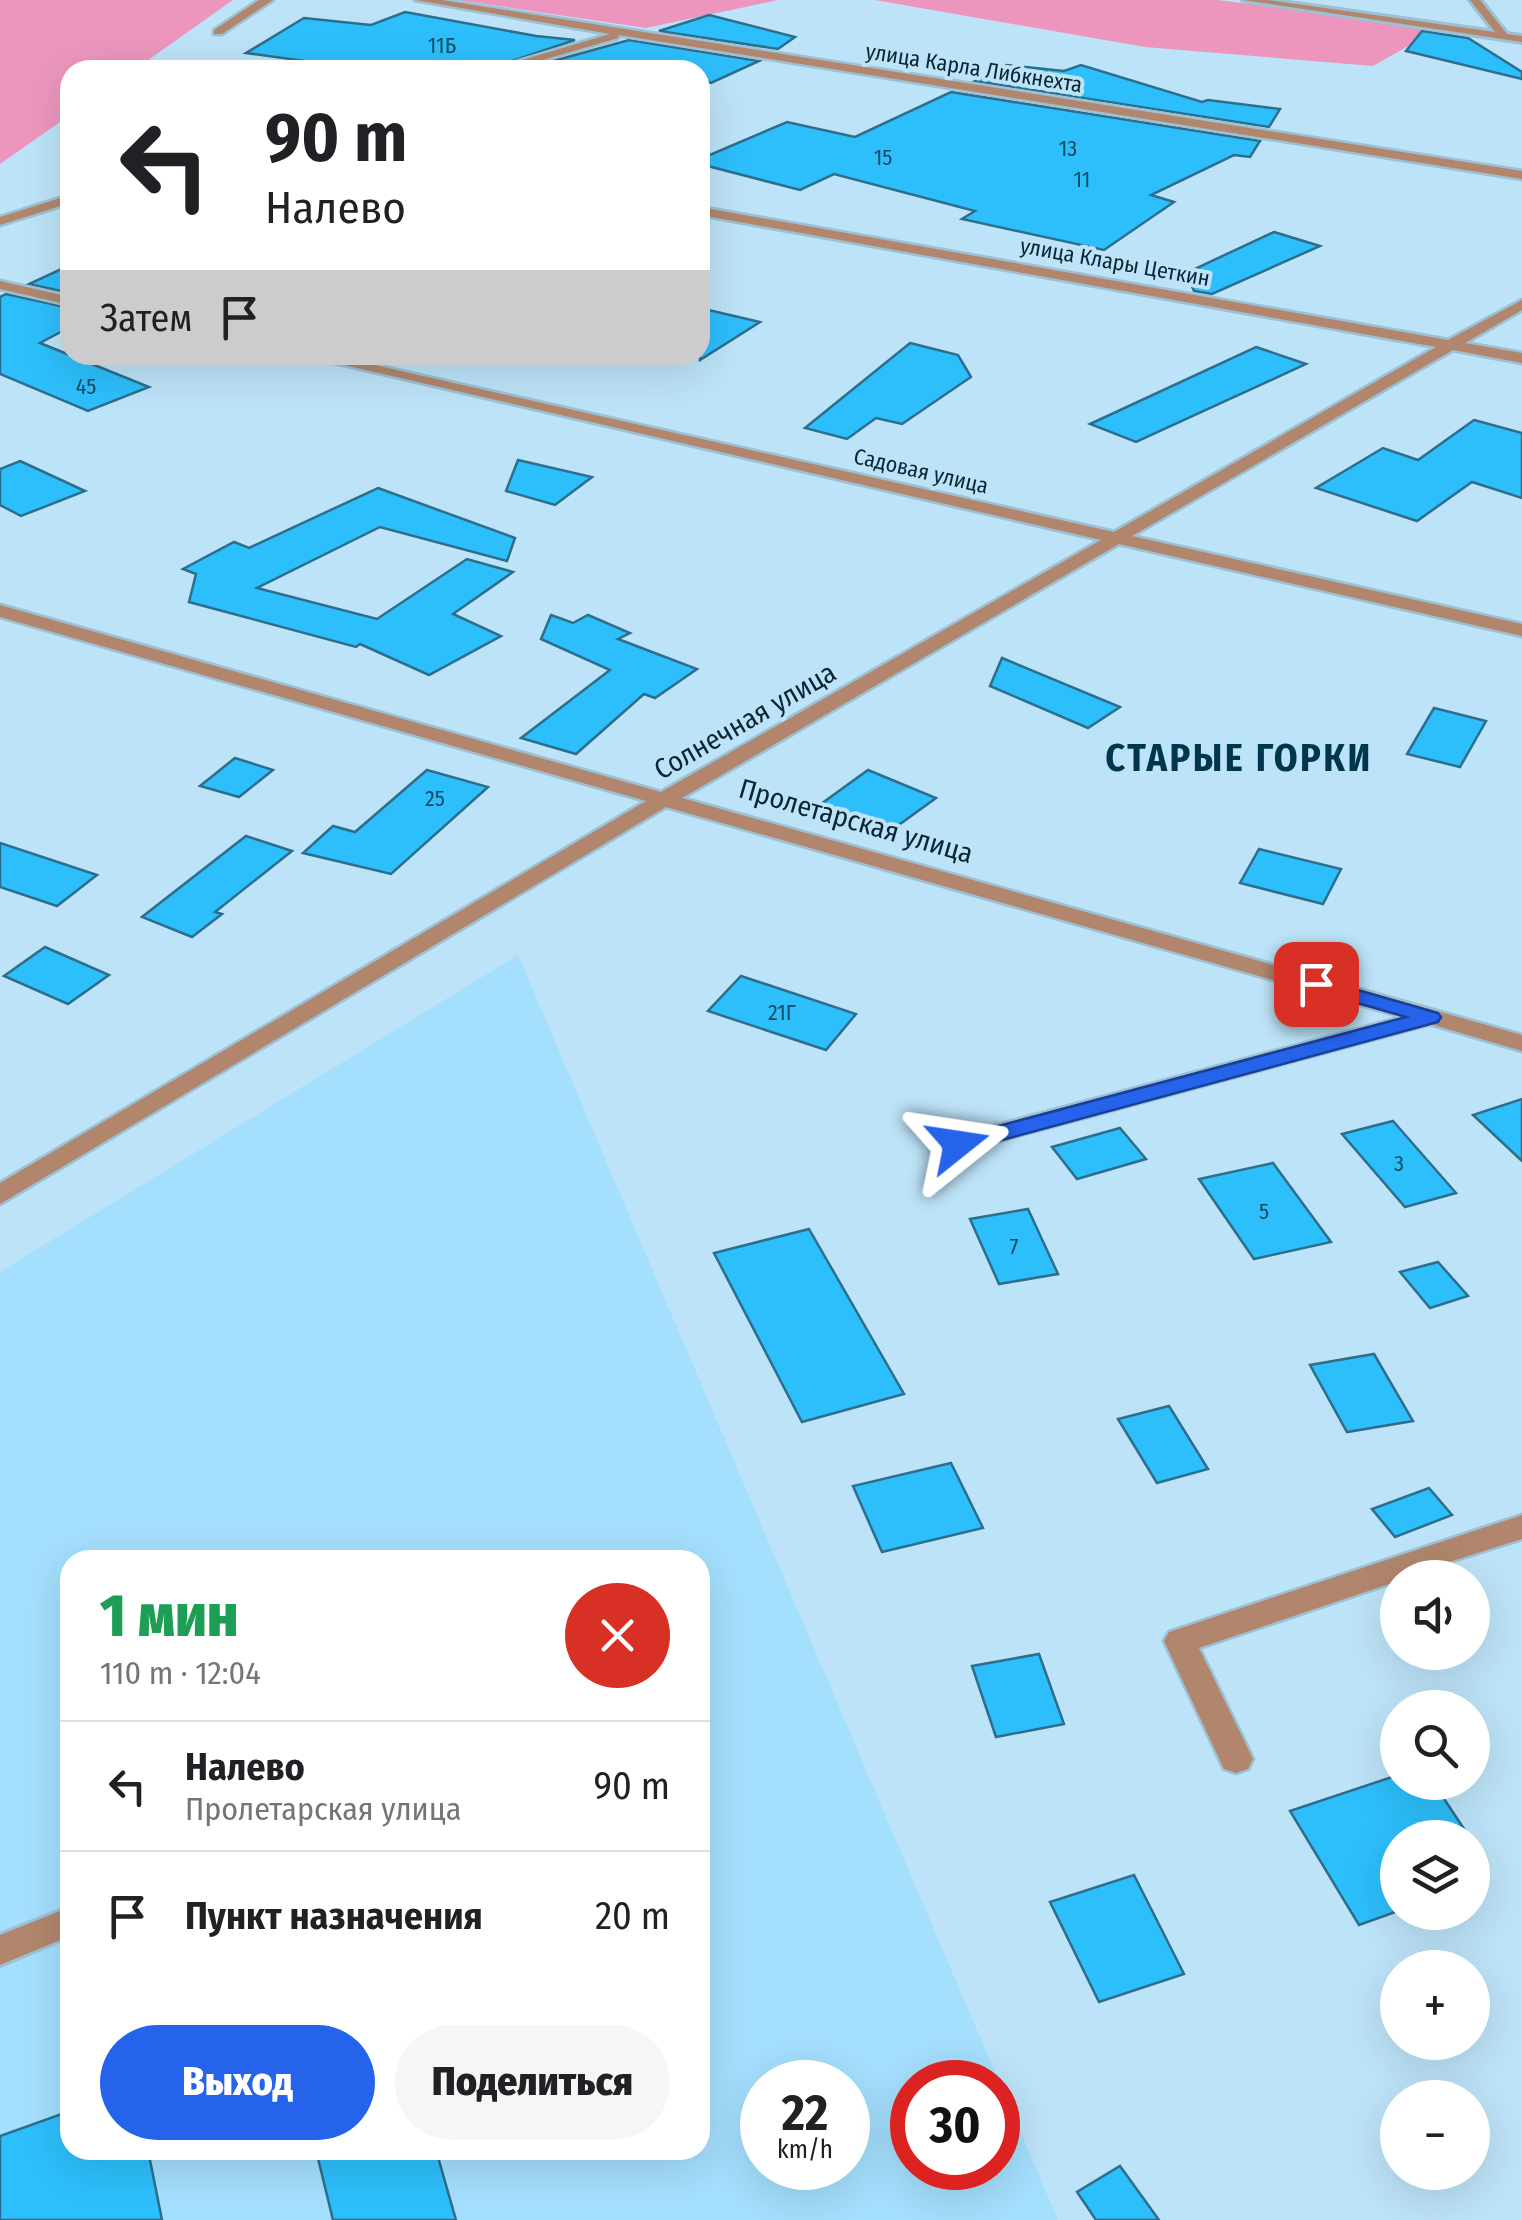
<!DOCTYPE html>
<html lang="ru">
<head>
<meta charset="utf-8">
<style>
  :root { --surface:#fff; --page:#f6f6f6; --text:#202124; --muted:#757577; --line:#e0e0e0; --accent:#2563eb }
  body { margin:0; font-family:"Fira Sans Condensed",sans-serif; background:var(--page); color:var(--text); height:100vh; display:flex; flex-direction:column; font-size:38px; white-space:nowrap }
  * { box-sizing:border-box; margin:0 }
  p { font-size:32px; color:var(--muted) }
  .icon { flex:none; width:55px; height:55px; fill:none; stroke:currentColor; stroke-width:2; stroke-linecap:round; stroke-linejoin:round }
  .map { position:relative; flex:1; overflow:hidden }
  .drawer { position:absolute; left:60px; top:1550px; width:650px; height:610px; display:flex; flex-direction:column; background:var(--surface); border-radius:30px; box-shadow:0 10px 40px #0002 }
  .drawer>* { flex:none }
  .hud { position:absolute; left:60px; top:60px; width:650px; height:305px; border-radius:30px; box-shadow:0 10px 40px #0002; background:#fff; color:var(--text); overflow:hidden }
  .controls { position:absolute; left:1380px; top:1560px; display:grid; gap:20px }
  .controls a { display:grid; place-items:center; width:110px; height:110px; border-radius:50%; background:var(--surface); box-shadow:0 10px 40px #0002; font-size:50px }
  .speed { position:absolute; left:740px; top:2060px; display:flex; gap:20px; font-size:50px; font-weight:700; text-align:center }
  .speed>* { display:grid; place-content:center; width:130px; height:130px; border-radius:50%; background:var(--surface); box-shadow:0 10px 40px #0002; line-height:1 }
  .speed small { font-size:25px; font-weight:400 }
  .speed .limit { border:15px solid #d22; background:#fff; color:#111 }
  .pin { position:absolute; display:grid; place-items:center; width:85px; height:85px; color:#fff; margin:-42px; border-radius:20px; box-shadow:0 5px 15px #0006 }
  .me { position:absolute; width:110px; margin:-55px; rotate:75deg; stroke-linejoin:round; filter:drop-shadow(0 0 8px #0008) }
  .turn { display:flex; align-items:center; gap:35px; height:210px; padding:0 40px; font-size:45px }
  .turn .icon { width:130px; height:130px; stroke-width:2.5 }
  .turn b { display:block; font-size:70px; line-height:85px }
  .then { display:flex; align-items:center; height:95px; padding:0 40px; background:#0003; gap:20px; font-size:38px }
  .round { display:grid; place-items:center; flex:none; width:105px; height:105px; border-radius:52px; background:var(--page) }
  .head { display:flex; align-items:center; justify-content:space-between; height:170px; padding:0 40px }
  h1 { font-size:60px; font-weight:800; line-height:75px; color:#1e9e55 }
  .primary-button { display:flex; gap:20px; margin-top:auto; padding:20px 40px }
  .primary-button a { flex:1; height:115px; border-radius:60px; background:var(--accent); color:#fff; font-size:40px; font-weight:800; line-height:115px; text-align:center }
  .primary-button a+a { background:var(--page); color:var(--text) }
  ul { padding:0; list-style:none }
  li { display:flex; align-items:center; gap:30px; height:130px; padding:0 40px; border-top:2px solid var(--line) }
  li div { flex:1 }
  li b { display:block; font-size:38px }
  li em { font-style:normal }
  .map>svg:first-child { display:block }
</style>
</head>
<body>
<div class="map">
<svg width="1522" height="2220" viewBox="0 0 1522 2220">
  <rect width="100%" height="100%" fill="#bde3f8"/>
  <path fill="#a4dffd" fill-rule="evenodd" d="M518,955L1058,2220H0V1272ZM70,1560H700V2150H70ZM762,2082H848V2168H762ZM912,2082H998V2168H912Z"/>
  <g fill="#ed96bd">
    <path d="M0,0H233L134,70H70V115L0,164Z"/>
    <path d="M458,0H778L646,28Z"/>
    <path d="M875,0H1218L1440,28L1373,66L1145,47Z"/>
  </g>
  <g fill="#2dbffb" stroke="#2d6e8d" stroke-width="2.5">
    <path d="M405,12L536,36L575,40L485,70H369L246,53L304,18L371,25Z"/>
    <path d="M709,15L795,37L778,49L659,31Z"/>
    <path d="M1422,31L1468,38L1522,72V79L1406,51Z"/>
    <path d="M629,40L759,61L711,83L700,80V70H521Z"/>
    <path d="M1007,65L1064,71L1081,65L1202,102L1208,100L1280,109L1269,127L975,81Z"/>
    <path d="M951,92L1260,141L1250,157L1234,155L1151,195L1174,202L1104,250L962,219L975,211L834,174L800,190L700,164V159L787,122L855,137Z"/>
    <path d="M1274,232L1320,246L1212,294L1194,291L1186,273Z"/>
    <path d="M70,265V293L29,284Z"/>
    <path d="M6,294L70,308V327L40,343L149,387L88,411L0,374V297Z"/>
    <path d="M700,308L760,322L700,360Z"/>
    <path d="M910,343L958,355L971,377L902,424L876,418L847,439L805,428Z"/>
    <path d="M1256,347L1306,364L1136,442L1090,424Z"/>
    <path d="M1474,420L1522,433V498L1472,482L1417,521L1316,488L1383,448L1418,460Z"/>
    <path d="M518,460L592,477L555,505L506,491Z"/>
    <path d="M20,461L85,491L21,516L0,505V469Z"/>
    <path d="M378,488L515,538L507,561L380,527L257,588L377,619L467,559L513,572L453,614L501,636L429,675L360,644L356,647L189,602L196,574L183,569L234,542L249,548Z"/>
    <path d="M551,615L573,623L588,615L630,633L618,639L697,669L655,698L644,694L576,754L521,738L610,670L541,639Z"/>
    <path d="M1002,658L1120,707L1088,728L990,686Z"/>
    <path d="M1434,708L1486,721L1460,767L1407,754Z"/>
    <path d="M235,758L273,770L239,797L200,786Z"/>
    <path d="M427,770L488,787L391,874L303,853L333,826L355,832Z"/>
    <path d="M868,770L936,798L889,832L821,804Z"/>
    <path d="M246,836L292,851L215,912L222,914L192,937L142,917Z"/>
    <path d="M0,843L97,875L57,906L0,887Z"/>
    <path d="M1259,849L1341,869L1323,904L1240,883Z"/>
    <path d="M45,947L109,975L68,1004L4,976Z"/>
    <path d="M741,976L856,1014L826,1050L708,1011Z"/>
    <path d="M1522,1099V1161L1473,1115Z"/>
    <path d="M1393,1121L1456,1193L1405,1207L1342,1134Z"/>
    <path d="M1120,1128L1146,1159L1077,1179L1052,1147Z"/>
    <path d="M1273,1163L1331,1242L1254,1259L1199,1179Z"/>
    <path d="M1028,1209L1058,1274L999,1284L970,1219Z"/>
    <path d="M809,1229L904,1394L802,1422L714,1253Z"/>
    <path d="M1438,1262L1468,1296L1430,1308L1400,1272Z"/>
    <path d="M1374,1354L1413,1421L1347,1432L1310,1365Z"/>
    <path d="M1169,1406L1208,1469L1157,1483L1118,1419Z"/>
    <path d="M951,1463L983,1528L882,1552L853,1486Z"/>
    <path d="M1429,1488L1452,1515L1395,1537L1372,1509Z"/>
    <path d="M1039,1654L1064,1724L996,1737L972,1666Z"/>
    <path d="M1398,1775V1782H1433L1470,1838H1398V1911L1359,1925L1290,1811Z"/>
    <path d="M1134,1875L1184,1974L1099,2002L1050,1902Z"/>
    <path d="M70,2111V2150H148L162,2220H0V2136Z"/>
    <path d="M316,2150H436L456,2220H333Z"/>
    <path d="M1120,2166L1159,2220H1096L1077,2192Z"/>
  </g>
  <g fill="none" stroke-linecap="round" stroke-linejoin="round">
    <defs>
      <g id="lane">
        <path d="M1243,0H1269L1495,32L1470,0H1480L1507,34L1522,36V42Z"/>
        <path d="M70,1907V1936L0,1965V1935Z"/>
      </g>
      <g id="street">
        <path d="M259,0H273L222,34H214V30Z"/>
        <path d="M415,0H442L1522,171V179L619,35L618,38L508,70H489L610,34Z"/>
        <path d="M70,195V203L0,225V217Z"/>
        <path d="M700,207L1448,340L1522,300V310L1465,343L1522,353V363L1453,350L1132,536L1522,624V636L1119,544L682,798L1522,1035V1051L1430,1024L958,1152L949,1150L945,1144L949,1138L1403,1017L666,807L0,1204V1183L646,801L0,617V605L661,792L1101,540L301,355H330L1114,532L1436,347L700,215Z"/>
        <path d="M0,281L70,297V305L0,289Z"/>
        <path d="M1522,1515V1539L1398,1578V1581L1199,1648L1253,1759L1248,1769L1236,1773L1224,1769L1164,1641L1169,1632Z"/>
      </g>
    </defs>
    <use href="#lane" stroke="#9dc1d4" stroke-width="6"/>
    <use href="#street" stroke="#9dc1d4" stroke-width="5"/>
    <use href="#lane" fill="#b1866c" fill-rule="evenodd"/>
    <use href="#street" fill="#b1866c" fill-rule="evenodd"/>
  </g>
  <path fill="#2563eb" stroke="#184099" stroke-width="2.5" d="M1316,978L1438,1013L1441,1017L1438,1022L958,1152L946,1144L950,1139L1406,1017L1308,989L1305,984Z"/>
  <g text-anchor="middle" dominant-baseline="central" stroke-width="8" stroke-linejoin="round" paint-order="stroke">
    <g font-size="22" fill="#134c64">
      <text x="442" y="45">11Б</text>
      <text x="1068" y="148">13</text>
      <text x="883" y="157">15</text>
      <text x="1082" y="179">11</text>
      <text x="86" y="386">45</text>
      <text x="435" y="798">25</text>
      <text x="782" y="1012">21Г</text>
      <text x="1399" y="1163">3</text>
      <text x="1264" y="1211">5</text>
      <text x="1014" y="1246">7</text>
    </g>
    <g font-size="22" fill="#0a2632" stroke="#bde3f8">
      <text transform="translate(974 68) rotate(9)">улица Карла Либкнехта</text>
      <text transform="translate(1115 262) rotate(10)">улица Клары Цеткин</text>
      <text transform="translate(921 471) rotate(13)">Садовая улица</text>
    </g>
    <g font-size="28" fill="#0a2632" stroke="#bde3f8">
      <text transform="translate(745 721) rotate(-30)">Солнечная улица</text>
      <text transform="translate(856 821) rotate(16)">Пролетарская улица</text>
    </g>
    <g font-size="38" font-weight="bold" letter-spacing="2.5" fill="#00364c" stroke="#bde3f8">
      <text x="1239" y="758">СТАРЫЕ ГОРКИ</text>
    </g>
  </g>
</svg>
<div class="controls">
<a><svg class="icon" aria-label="sound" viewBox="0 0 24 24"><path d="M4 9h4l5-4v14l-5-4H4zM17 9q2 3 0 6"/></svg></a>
<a><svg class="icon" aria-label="search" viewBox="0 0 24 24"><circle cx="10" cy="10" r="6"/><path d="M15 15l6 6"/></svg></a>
<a><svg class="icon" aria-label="layers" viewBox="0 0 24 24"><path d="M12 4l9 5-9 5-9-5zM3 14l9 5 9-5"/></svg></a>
<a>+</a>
<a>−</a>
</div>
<div class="speed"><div>22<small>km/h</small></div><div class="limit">30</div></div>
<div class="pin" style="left:1316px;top:984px;background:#d93025"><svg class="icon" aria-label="arrive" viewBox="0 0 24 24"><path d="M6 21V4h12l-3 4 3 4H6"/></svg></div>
<svg class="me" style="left:958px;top:1144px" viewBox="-20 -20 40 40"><path d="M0-17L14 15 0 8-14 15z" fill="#2563eb" stroke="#fff" stroke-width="4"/></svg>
<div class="hud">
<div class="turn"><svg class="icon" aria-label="left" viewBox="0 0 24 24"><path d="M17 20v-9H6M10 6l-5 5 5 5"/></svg><div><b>90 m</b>Налево</div></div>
<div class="then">Затем<svg class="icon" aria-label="arrive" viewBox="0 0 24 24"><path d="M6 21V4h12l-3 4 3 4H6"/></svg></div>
</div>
<section class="drawer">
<div class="head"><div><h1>1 мин</h1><p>110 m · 12:04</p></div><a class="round" style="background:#d93025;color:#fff"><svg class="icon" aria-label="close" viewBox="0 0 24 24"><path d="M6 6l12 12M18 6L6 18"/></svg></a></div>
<ul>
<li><svg class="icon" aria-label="left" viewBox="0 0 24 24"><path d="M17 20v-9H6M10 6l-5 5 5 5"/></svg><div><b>Налево</b><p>Пролетарская улица</p></div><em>90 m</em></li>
<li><svg class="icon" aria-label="arrive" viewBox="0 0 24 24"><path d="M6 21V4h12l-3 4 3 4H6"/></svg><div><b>Пункт назначения</b></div><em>20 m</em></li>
</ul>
<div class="primary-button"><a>Выход</a><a>Поделиться</a></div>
</section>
</div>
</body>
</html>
